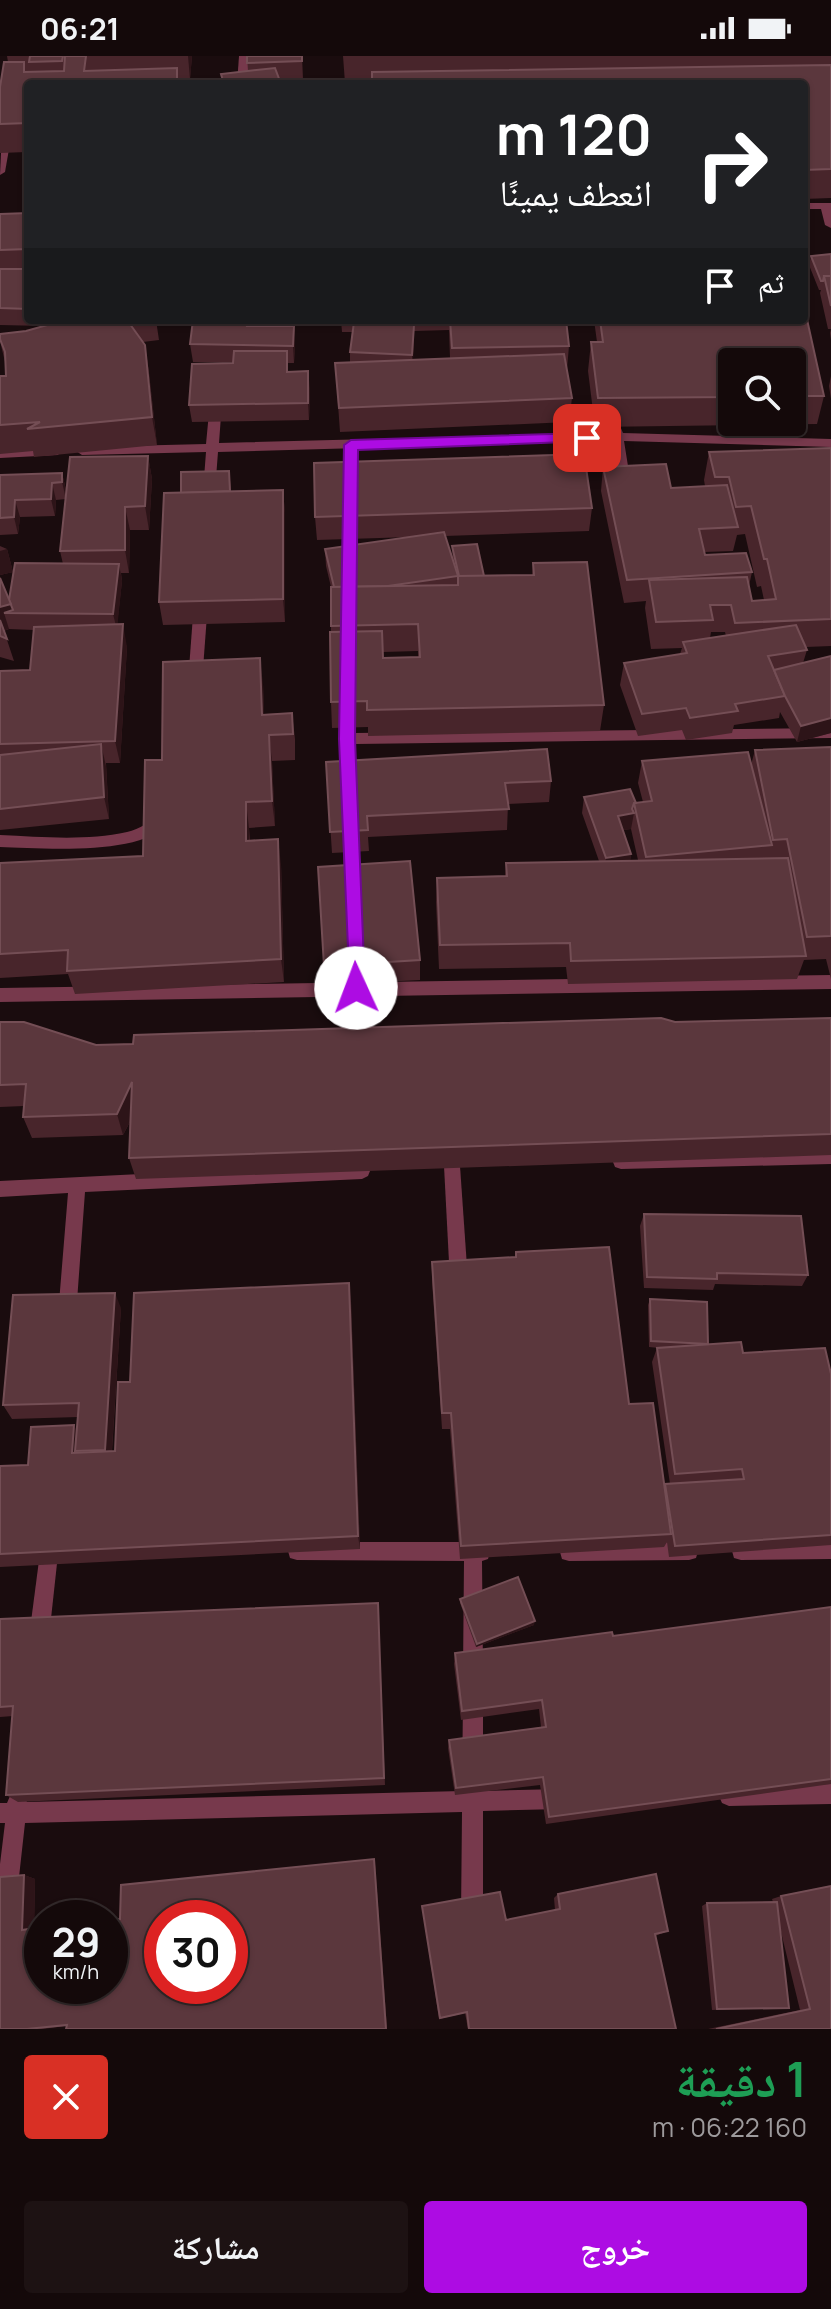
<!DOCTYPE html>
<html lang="ar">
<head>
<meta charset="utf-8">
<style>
  :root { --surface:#14090a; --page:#1d1213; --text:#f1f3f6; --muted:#9d9a9c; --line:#332a2b; --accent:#ad0ce3 }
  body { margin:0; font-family:Manrope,"Noto Naskh Arabic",sans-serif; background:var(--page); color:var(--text); direction:rtl; height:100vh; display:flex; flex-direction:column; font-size:30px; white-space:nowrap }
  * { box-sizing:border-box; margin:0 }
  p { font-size:26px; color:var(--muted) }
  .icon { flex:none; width:44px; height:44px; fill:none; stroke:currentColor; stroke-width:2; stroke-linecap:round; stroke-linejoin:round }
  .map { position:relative; height:1973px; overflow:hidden; direction:ltr }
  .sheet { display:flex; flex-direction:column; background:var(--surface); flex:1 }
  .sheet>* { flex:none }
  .guide { position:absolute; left:24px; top:24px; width:784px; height:244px; border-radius:8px; box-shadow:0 2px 6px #0004,0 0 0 2px var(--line); direction:rtl; background:#202124; color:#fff; overflow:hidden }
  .buttons { position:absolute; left:718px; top:292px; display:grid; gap:16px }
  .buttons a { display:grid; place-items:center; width:88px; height:88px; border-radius:8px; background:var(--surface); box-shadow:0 2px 6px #0004,0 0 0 2px var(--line); font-size:40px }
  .speed { position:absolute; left:24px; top:1844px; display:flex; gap:16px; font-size:40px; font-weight:700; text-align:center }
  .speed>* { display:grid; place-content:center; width:104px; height:104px; border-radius:50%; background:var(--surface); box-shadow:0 2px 6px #0004,0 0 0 2px var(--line); line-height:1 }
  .speed small { font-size:20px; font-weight:400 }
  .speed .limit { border:12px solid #d22; background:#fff; color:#111 }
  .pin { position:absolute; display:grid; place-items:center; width:68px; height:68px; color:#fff; margin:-34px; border-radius:16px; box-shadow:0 4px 12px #0006 }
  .me { position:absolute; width:88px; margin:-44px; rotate:358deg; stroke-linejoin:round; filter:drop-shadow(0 0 6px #0008) }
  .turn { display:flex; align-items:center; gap:28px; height:168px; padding:0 24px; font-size:36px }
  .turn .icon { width:104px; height:104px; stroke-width:2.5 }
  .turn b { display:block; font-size:56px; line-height:68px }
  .then { display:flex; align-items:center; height:76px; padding:0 24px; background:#0003; gap:16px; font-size:30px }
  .round { display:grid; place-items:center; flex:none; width:84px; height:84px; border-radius:8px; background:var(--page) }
  .headline { display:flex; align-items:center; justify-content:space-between; height:136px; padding:0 24px }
  h1 { font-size:48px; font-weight:700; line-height:60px; color:#1e9e55 }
  .primary-button { display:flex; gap:16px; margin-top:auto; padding:16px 24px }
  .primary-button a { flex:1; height:92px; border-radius:8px; background:var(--accent); color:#fff; font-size:32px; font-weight:700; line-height:92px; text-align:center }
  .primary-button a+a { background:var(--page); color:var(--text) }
  .status { display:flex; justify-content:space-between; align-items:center; height:56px; padding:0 40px; background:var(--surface); direction:ltr }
  .status svg { height:22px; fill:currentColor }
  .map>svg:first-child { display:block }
</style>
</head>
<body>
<div class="status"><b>06:21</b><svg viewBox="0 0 49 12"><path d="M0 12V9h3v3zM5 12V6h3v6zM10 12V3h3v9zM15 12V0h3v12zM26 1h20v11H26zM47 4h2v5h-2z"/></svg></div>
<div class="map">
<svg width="831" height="1973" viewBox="0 0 831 1973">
  <rect width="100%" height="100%" fill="#1a0c0e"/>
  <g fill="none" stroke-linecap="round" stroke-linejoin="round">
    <g fill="#77394c" fill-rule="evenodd">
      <path d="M239,0H249L247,28H237Z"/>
      <rect x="359" y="0" width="10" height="28"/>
      <path d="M7,73L12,76L5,116L0,119L2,76Z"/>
      <path d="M804,147H831V172L825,169L821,153H804Z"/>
      <path d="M216,342L222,346L219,387L610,377L612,370H620L623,377L831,383V391L624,385L631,429L625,433L619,429L612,385L218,396L215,435L209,439L203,435L206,396L82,399L76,395L82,391L206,388L210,346Z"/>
      <path d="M54,392L60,396L58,399L0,402V394Z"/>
      <path d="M201,541L208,546L202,626L195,631L188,626L194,546Z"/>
      <path d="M348,645L355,650V677L831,672V682L356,688V726L349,732L342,726L341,650Z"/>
      <path d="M162,760L167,762L169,766C144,801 40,792 0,791V779C42,781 86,785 127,776C140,773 150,765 162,760Z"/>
      <path d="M350,767L357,773L360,830L352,836L344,830L343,773Z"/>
      <path d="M831,919V933L0,946V932Z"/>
      <path d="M831,1094V1108L621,1113L615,1111L613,1106L615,1101L621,1099Z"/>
      <path d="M452,1103L458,1105L460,1110L468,1225L465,1231L459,1233L453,1231L450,1225L444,1110L446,1105Z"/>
      <path d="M362,1107L368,1110L370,1115L368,1120L362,1123L85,1136L76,1259L73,1265L67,1267L61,1265L58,1259L68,1137L0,1141V1125Z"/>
      <path d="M473,1474L480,1476L482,1487L488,1489L490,1496L488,1503L482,1505L483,1616L480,1623L473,1626L466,1623L463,1616L464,1505L297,1504L290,1502L288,1495L290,1488L297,1486H464L466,1476Z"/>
      <path d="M50,1480L57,1482L59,1489L49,1581L46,1588L39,1591L32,1588L29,1581L41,1489L43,1482Z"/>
      <path d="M831,1485V1503L741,1504L734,1502L732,1495L734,1488L741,1486Z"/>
      <path d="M689,1486L696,1488L698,1495L696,1502L689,1504L569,1505L562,1503L560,1496L562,1489L569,1487Z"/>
      <path d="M473,1633L480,1636L483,1643V1735L561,1733L568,1736L571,1743L568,1750L561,1753L483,1755V1860L479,1867L472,1871L465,1867L461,1860L462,1756L25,1767L17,1839L14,1846L7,1849L0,1847V1808L5,1767H0V1747H7L10,1740L17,1737L24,1740L27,1746L462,1735L463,1643L466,1636Z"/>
      <path d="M831,1728V1748L729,1750L722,1747L719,1740L722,1733L729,1730Z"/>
    </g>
  </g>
  <g fill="#48252b" fill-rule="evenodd">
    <path d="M7,0H192L190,23L178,24L179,28H28V117L26,107L27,96L0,97V31L8,6Z"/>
    <path d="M247,0H302L303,23L279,24L281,28H222L221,18L248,15Z"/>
    <path d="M343,0H831V142L804,143V28L372,26L345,27Z"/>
    <path d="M28,157V264H156L159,284L143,286L145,289L149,317L157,389L34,401L33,395L0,398V320H6L5,306L0,285V278L26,275L44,270L0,269V158Z"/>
    <path d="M831,198V284L830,277L831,273H828L820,237L821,234H819L809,209L811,200Z"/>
    <path d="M193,264H261V270L295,288L294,307H288V315L310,332L309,364L192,366L189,349L233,306H193L190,288Z"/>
    <path d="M341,264H566L569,290L567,313L572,342L569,366L340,376L335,307L350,306V296L352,276H342ZM449,274L450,302L413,304L414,275Z"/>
    <path d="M594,264H804L824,340L817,368L595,371L588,315L591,286H597ZM732,306H792V366H732Z"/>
    <path d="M831,320V343L829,330Z"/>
    <path d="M831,392V590L806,591L807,594L803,607L831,600V677L797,686L780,656L779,662L734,669L732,677L686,684L682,674L638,680L620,629L624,607L680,598L682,592L651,593L645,552L646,545L624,547L601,435L603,411L671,432L705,430L704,424L709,396ZM745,478L757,531L761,530L764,544L752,545L749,530L752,516L705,499L704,496L733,495L737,479ZM711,576H725L726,580L710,582Z"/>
    <path d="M148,400L152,423L149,474H130L129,517H121L122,525L117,569L127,591L120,707H106L109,763L0,774V615L30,614L34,574L9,573L4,575L14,605L0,601V522L9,544L13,516L0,519V490L7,493L13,516L63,508L60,495Z"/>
    <path d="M62,417L66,434V443L56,444L55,460L20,461L18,478L0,479V419Z"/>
    <path d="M230,424L231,435L283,434L285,457V566L163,569L159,546L181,437Z"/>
    <path d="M592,452L589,475L445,480L453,507L452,490L484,520L532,519L533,507L604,649L600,675L368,680V671L332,672L331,646V531L326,510L325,493L411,481L317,484L315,461ZM418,595V601L383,602V596Z"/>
    <path d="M263,628L264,658L292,657L295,683V704L272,705L275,770L249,772L250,785L281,808L284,926L75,938L68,918L0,922V807L143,800L162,704Z"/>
    <path d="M831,691V923L826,903L804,904L797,923L568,928L566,911L439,913L436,846L437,822L505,820L506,807L599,805L582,757L584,741L636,747L643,746L638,727L642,705L751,709L755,694ZM631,773L638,804L630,805L631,798L623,774Z"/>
    <path d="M326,706L551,725L549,746L508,748L507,774L368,781L369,795L332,797Z"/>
    <path d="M420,904V924L326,929L324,910Z"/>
    <path d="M831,962V1099L136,1123L129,1102L131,1064L123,1079L32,1082L23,1061L24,1050L0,1051V966L96,989L675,966Z"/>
    <path d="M644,1158L808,1219L802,1230L715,1228L713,1234L644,1232L640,1170Z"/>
    <path d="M516,1196L629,1348L665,1430L670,1428L652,1306L657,1292H659L649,1291L648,1249L650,1243L708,1288L831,1318V1489L669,1501L667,1486L664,1491L460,1503L450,1373H442L432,1225V1206L515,1202Z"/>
    <path d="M351,1245L360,1493L0,1511V1410L28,1409L77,1375L78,1361L12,1363L3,1349L121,1252L112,1395H115L130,1326Z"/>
    <path d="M460,1543L534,1569L476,1591L460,1547Z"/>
    <path d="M378,1547L385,1729L18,1746L6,1739L13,1660L0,1661V1563Z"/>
    <path d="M831,1551V1728L546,1768L540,1729L455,1739L448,1692L449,1684L541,1671L539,1653L461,1664L454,1608L455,1597L613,1580Z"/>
    <path d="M375,1808L387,1973H66V1970L42,1973H0L24,1819L35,1823L34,1872L120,1863Z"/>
    <path d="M558,1838L668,1875L655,1880L676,1973H468L465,1957L439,1963L422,1850L506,1864L555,1854L554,1842Z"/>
    <path d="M781,1840L831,1973H708L800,1954L780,1872L782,1952L712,1954L702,1850L707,1847L773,1846L772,1843Z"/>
  </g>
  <g fill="#2d1418">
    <path d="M188,0H192L190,23Z"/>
    <path d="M414,269V286L412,317V299Z"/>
    <path d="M294,270L295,288L294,307L293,290Z"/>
    <path d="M145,289L149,317L157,389L152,361Z"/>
    <path d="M308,315L310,332L309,364L308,347Z"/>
    <path d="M148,400L152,423L149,474L145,450Z"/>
    <path d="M62,417L66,434V443L62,426Z"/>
    <path d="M52,427L56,444L55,460L51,443Z"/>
    <path d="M283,434L285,457V566L283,543Z"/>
    <path d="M15,444L20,461L18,478L14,461Z"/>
    <path d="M125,451L130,474L129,517L125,494Z"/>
    <path d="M7,493L13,516L0,519V495Z"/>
    <path d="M119,508L122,525L117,574L113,558Z"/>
    <path d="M11,548L13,557H4L9,573L0,576V551Z"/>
    <path d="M123,568L127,591L120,707L115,685Z"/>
    <path d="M260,602L263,628L265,685L262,659Z"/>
    <path d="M831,662V677L797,686L801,670Z"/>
    <path d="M269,679L272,705L275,770L272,745Z"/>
    <path d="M101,688L106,710L109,763L104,741Z"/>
    <path d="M246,746L249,772L250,810L246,785Z"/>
    <path d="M634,757L631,773L615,775L618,760Z"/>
    <path d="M278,783L281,808L284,926L281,903Z"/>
    <path d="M631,798L629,813L604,817L606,802Z"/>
    <path d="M132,1026L139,1048L123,1079L117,1058Z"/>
    <path d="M349,1227L351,1245L360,1493L358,1480Z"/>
    <path d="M115,1237L121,1252L111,1407L105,1394Z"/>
    <path d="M74,1369L82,1385L75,1395L81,1406L72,1397Z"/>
    <path d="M535,1565L534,1569L476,1591L477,1588Z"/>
    <path d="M374,1803L375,1808L387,1973H386Z"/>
    <path d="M24,1819L35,1823L34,1877L22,1874Z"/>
  </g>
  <g fill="#5b373d" stroke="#744e55" stroke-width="2" fill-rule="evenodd">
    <path d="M30,0H63L62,5L29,6Z"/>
    <path d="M65,0H86L84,15L177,12V28H28V67L0,68V31L4,6H24V16L64,15Z"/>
    <path d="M247,0H302V5L247,7Z"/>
    <path d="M831,9V113L804,114V28H372V16Z"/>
    <path d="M275,12L281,28H224L221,18Z"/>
    <path d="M28,157V193L0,194V158Z"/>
    <path d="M831,198V220H824L823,225H821L811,200Z"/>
    <path d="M0,213H28V253L0,252Z"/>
    <path d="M824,220H831V250Z"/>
    <path d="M804,250L824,340H792V306H732V341L598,342L591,286H603L600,264H804Z"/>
    <path d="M65,264H127L145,289L152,361L27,373L40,366L0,369V320H6L5,296L0,283V278L26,275Z"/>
    <path d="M193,264H248L247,270H294L293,290L190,288Z"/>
    <path d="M450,264H566L569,290L452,292Z"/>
    <path d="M354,266L414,269L412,299L350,296Z"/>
    <path d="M234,295H287V316L308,315V347L189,349L192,308L233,307Z"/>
    <path d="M564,298L572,342L339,352L335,307Z"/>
    <path d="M831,392V563L735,567L731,549H710L713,564L656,566L649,524L747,521L752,545L776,543L767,503H764L751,450L736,451L729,421H715L709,396Z"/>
    <path d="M584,398L592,452L315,461L314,407Z"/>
    <path d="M148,400L145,450L125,451V494L60,495L70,401Z"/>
    <path d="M666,408L671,432L727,429L738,471L699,473L705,499L746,497L752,516L627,524L603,411Z"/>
    <path d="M229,415L230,435L181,437V416Z"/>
    <path d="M62,417V426L52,427L51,443L15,444L14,461L0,462V419Z"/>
    <path d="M283,434V543L159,546L164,437Z"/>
    <path d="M444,476L458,520L388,530L334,531L325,493Z"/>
    <path d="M477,488L484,520H459L452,490Z"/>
    <path d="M587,506L604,649L367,654V645L331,646L330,576L382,575L383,602L420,601L418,568L331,570V531L458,529V520L534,519L533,507Z"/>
    <path d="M15,507L119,508L113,558L4,557L13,554L9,544Z"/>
    <path d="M0,522L11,548L0,551Z"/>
    <path d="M0,564L7,583L0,580Z"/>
    <path d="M123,568L115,685L0,688V615L30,614L34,571Z"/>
    <path d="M796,569L807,594L768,600L785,640L735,648L738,655L690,662L686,652L642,658L624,607L687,597L683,586Z"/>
    <path d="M831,600V662L801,670L785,640L774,614Z"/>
    <path d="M260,602L262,659L292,657L293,678L269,679L272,745L246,746V785L278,783L281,903L67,915L68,894L0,898V807L143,800L145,704H162L163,606Z"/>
    <path d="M101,688L104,741L0,753V699Z"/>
    <path d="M831,691V880L807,881L787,783L773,784L755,694Z"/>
    <path d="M547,693L551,725L505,727L509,753L367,760L368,774L330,776L326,706Z"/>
    <path d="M748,696L772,789L646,801L634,747L652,745L642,705Z"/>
    <path d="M630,733L636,747H634L632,753L634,757L618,760L631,798L606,802L584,741Z"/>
    <path d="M788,802L806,900L571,905L570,887L440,889L437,822L507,820L506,807Z"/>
    <path d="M410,805L420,904L324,910L318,811Z"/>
    <path d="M661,962L675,966L831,962V1078L129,1102L132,1026L117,1058L23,1061L26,1028L0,1029V966H24L96,989L133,988L134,979Z"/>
    <path d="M644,1158L801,1160L808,1219L717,1217V1223L647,1221Z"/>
    <path d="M609,1191L629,1348L653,1347L671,1478L461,1490L451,1357H442L432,1206L516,1201V1196Z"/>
    <path d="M349,1227L358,1480L0,1498V1410L28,1409L31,1371L74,1369L72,1397L115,1395L118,1326H130L134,1237Z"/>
    <path d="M115,1237L105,1394L75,1395L79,1347L3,1349L13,1239Z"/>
    <path d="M650,1243L707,1246L708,1288L651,1285Z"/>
    <path d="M741,1286L743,1297L825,1292L831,1318V1479L675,1490L665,1428L744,1423L742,1413L675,1418L657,1292Z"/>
    <path d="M518,1521L535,1565L477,1588L460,1543Z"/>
    <path d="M378,1547L384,1722L6,1739L13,1650L0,1651V1563Z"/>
    <path d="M831,1551V1723L549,1761L543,1721L456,1732L449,1684L546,1671L542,1644L462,1655L455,1597L612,1576L613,1580Z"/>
    <path d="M374,1803L386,1973H66L67,1969L27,1973H0V1821L24,1819L22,1874L42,1871V1930H110V1864L120,1863L121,1829ZM162,1862H230V1930H162Z"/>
    <path d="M656,1818L668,1875L655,1878L676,1973H469L467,1956L440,1962L422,1850L500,1836L506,1864L560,1853L558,1838Z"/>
    <path d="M831,1830V1973H716L810,1953L781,1840Z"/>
    <path d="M777,1846L789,1952L717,1953L707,1847Z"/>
  </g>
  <path fill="#ad0ce3" stroke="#700894" stroke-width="2" d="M587,377L592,379V385L358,394L355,683L365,932L356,940L350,938L339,683L344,389L351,384Z"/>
</svg>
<div class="buttons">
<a><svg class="icon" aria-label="search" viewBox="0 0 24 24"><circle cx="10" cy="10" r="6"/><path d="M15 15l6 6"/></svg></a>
</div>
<div class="speed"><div>29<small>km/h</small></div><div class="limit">30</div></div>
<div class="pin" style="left:587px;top:382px;background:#d93025"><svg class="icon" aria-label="arrive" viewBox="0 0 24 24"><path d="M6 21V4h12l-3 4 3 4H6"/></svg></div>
<svg class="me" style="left:356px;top:932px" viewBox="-20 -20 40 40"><circle r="19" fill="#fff"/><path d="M0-13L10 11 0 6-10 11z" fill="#ad0ce3"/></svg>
<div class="guide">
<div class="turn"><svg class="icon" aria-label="right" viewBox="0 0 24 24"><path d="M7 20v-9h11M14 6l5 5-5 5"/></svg><div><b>120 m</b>انعطف يمينًا</div></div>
<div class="then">ثم<svg class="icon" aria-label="arrive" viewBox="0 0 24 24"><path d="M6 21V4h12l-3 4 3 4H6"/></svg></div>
</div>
</div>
<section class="sheet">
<div class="headline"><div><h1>1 دقيقة</h1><p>160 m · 06:22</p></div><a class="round" style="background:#d93025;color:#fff"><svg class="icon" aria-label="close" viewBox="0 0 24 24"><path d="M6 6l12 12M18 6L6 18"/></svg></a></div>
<div class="primary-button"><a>خروج</a><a>مشاركة</a></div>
</section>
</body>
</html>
